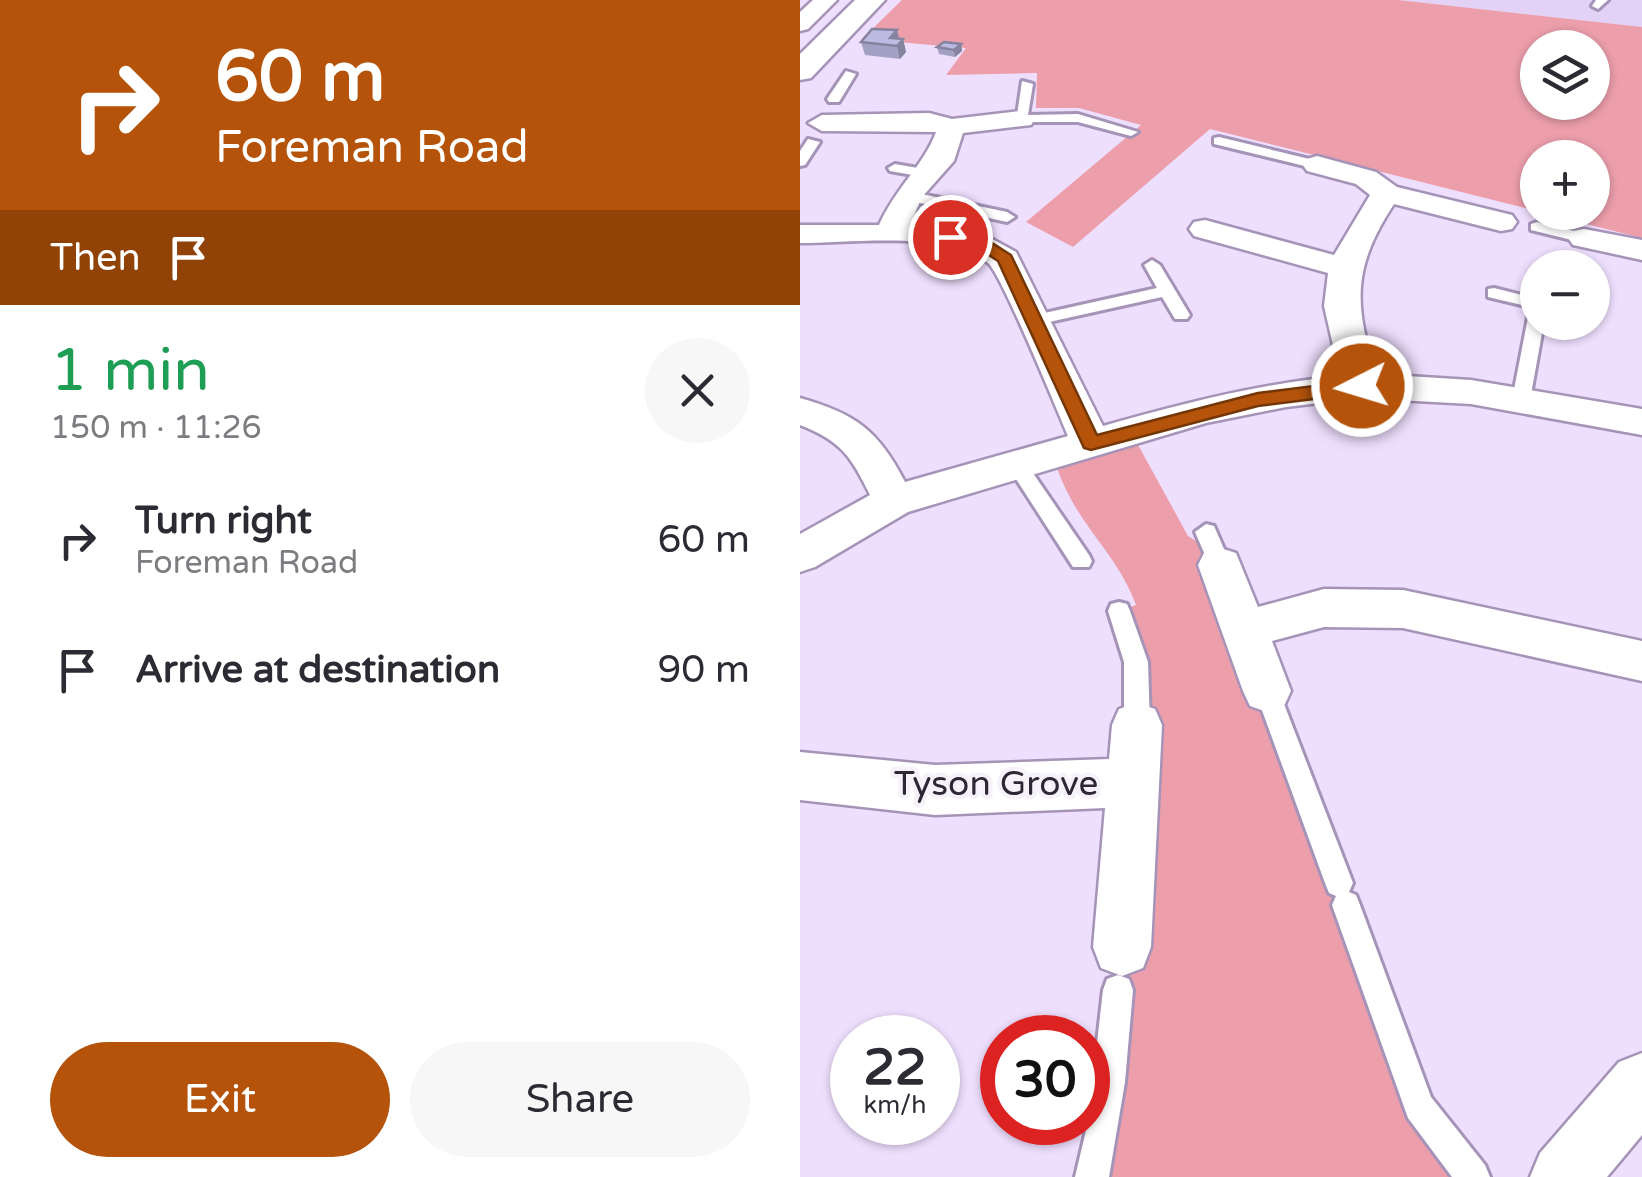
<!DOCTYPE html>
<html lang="en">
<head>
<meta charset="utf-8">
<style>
  :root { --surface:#fff; --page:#f7f7f7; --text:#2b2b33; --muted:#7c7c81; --accent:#b45309 }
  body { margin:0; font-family:"Varela Round",sans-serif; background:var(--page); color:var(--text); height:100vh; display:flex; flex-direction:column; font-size:38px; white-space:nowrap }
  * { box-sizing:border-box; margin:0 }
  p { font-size:32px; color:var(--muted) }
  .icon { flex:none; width:55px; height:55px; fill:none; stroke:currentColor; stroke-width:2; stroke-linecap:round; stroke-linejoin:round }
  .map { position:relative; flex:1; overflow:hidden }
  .side { display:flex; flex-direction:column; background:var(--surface); width:800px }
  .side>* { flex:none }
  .banner { background:#b45309; color:#fff; overflow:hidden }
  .buttons { position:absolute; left:720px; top:30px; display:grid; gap:20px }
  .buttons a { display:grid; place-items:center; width:90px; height:90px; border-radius:50%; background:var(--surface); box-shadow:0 2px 8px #0004; font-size:50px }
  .speed { position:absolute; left:30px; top:1015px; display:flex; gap:20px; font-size:50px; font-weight:700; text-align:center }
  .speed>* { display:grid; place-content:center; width:130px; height:130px; border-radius:50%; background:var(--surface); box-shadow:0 2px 8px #0004; line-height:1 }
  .speed small { font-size:25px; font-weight:400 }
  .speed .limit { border:15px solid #d22; background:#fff; color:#111 }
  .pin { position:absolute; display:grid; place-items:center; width:85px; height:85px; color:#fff; margin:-42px; border:5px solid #fff; border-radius:50%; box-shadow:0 2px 10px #0007 }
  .me { position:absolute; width:110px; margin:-55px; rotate:265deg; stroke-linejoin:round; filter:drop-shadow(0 0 8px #0008) }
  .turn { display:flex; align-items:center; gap:35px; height:210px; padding:0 50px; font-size:45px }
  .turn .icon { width:130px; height:130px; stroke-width:2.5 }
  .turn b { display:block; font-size:70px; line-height:85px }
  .then { display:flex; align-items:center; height:95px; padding:0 50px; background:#0003; gap:20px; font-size:38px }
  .round { display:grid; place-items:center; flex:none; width:105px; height:105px; border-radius:52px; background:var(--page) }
  .overview { display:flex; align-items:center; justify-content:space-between; height:170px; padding:0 50px }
  h1 { font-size:60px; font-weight:600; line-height:75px; color:#1e9e55 }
  .primary-button { display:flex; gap:20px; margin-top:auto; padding:20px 50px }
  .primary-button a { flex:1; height:115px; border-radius:60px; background:var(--accent); color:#fff; font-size:40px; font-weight:600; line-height:115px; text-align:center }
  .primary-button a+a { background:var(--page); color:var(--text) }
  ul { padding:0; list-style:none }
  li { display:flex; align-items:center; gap:30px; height:130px; padding:0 50px }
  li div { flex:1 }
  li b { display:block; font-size:38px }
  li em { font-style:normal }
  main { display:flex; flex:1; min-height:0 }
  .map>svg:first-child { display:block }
</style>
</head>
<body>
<main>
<section class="side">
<div class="banner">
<div class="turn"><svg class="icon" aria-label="right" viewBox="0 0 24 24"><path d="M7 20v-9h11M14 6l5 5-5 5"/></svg><div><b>60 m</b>Foreman Road</div></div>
<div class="then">Then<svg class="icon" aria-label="arrive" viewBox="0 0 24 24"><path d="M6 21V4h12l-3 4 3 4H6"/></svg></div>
</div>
<div class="overview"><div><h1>1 min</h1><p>150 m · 11:26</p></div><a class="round"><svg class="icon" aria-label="close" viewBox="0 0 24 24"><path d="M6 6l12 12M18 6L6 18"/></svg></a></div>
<ul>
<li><svg class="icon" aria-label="right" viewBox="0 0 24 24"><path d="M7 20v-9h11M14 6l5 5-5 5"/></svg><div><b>Turn right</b><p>Foreman Road</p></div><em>60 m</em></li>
<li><svg class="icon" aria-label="arrive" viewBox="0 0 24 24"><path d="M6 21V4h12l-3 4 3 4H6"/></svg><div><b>Arrive at destination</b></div><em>90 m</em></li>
</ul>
<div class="primary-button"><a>Exit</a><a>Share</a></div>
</section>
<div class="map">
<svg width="842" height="1177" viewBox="0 0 842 1177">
  <rect width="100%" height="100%" fill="#efdffe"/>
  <path fill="#e4d2f6" d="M598,0H842V27L641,5Z"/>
  <g fill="#ec9eab" fill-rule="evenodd">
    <path d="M102,0H598L842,27V238L742,213L792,212V158H738L737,211L410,129L273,247L226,222L341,125L279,108H236L237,73L146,75L166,48L62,39ZM738,48H792V102H738Z"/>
    <path d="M331,432L388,536L414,552L619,1107L673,1177H292L309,1082L337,725L319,611L336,605C316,549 270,521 253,454Z"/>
  </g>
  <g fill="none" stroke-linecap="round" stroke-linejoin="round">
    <defs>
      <g id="service">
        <path d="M796,0H808L798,9L792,6Z"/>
        <path d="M46,71L56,74L39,102H29L27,99Z"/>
        <path d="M222,81L233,84L228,115L278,114L338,132L331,136L278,122H216Z"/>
        <path d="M419,137L522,162L524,165L517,169L414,144V138Z"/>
        <path d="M8,139L20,142L5,165L0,166V151Z"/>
        <path d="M95,164L129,170L131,173L124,177L90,171L88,168Z"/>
        <path d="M107,191L207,212L215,217L207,222L102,199V193Z"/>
        <path d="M737,222L790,235L792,238L784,243L731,230V224Z"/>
        <path d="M352,260L360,265L390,315L387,319H375L362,297L231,326L222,321L231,316L357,288L344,265Z"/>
        <path d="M694,288L738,299V322H744L730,400L721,406L712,400L730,307L688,297V289Z"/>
        <path d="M217,458L224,460L289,555L292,561L289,567H273L207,465Z"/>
        <path d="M406,524L414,526L431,565L428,571H412L395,532Z"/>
        <path d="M319,602L327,604L330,611L348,662L350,725L346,733L337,736L328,733L324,725V662L308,611L311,604Z"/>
        <path d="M467,680L476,683L479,691L553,883L549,892L556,895L560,905L631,1097L685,1165L690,1177H652L608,1118L532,905L536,896L529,893L525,883L455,691L458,683Z"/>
        <path d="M318,975L329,979L333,990L325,1082L309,1177H275L288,1122L303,990L307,979Z"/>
      </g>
      <g id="minor">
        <path d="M13,0H37L8,29L0,31V12Z"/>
        <path d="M221,111L235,119L231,125L163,133L154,161L122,197L110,225L183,234L216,252L303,426C381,404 458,384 540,376L524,306L528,273L394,236L389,229L394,222L405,220L534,255L570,195L556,184L507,171L503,165L507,159L517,156L576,172L597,187L712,215L717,222L712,229L701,231L594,204C552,268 554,304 576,374L671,380L842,409V435L671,404L561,398L486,407L406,423L108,512L15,567L0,572V534L70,495C51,456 41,441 0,425V398C56,414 78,430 105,482L268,436C257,410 201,273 188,263C146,230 52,243 0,243V225H79C96,187 124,165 136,132L22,131L8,123L22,115L129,113L152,119Z"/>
        <path d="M784,229L842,240V260L773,245L768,238L773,231Z"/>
        <path d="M420,548L436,553L458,607L524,589L603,590L842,641V681L603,628L524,627L472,641L491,691L484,706L467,712L450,706L443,691L398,565L404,553Z"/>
        <path d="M337,703L355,709L362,725L351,947L343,968L322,976L301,968L293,947L305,808L135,815L0,800V752L135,765L309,759L312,725L319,709Z"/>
        <path d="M842,1053V1135L807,1177H730L740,1153L819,1062Z"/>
      </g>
      <path id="trunk" d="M55,0H85L11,78L0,80V54Z"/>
    </defs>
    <use href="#service" stroke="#a693b8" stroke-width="6"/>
    <use href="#minor" stroke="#a693b8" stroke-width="5"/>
    <use href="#trunk" stroke="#a693b8" stroke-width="5"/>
    <use href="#service" fill="#fff" fill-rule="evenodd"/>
    <use href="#minor" fill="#fff" fill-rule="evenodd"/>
    <use href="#trunk" fill="#fff" fill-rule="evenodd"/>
  </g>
  <g fill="#a3a1c3">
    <path d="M97,30L99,39H103L106,52L100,59L65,55L61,42Z"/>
    <path d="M161,44L162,51L155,57L139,54L137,47Z"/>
  </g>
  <g fill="#85839f">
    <path d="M97,30L100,42L103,39L106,52L100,59L97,46L90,38Z"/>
    <path d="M161,44L162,51L155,57L154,50Z"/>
  </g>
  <g fill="#bebbe3" stroke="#85839f" stroke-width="2.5">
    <path d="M72,29L97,30L90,38L103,39L97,46L61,42Z"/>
    <path d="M144,42L161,44L154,50L137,47Z"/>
  </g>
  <path fill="#b45309" stroke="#753606" stroke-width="2.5" d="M150,232L192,243L211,255L297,435L458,393L562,380L571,386L562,393L458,406L291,450L284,448L198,261L181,250L145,240L143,237Z"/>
  <g text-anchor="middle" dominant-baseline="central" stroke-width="9" stroke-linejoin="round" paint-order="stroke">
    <g font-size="35" fill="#2e2635" stroke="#f6f2fa">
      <text x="196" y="784">Tyson Grove</text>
    </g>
  </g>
</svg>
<div class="buttons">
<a><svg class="icon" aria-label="layers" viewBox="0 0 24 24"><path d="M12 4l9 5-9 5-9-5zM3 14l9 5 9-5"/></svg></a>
<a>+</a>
<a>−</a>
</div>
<div class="speed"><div>22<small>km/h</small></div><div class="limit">30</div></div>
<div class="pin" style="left:150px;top:237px;background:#d93025"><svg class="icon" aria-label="arrive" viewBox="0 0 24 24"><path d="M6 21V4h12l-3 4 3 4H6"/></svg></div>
<svg class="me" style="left:562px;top:386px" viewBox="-20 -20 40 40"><circle r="17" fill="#b45309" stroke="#fff" stroke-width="3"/><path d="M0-11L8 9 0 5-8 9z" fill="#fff"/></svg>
</div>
</main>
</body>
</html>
